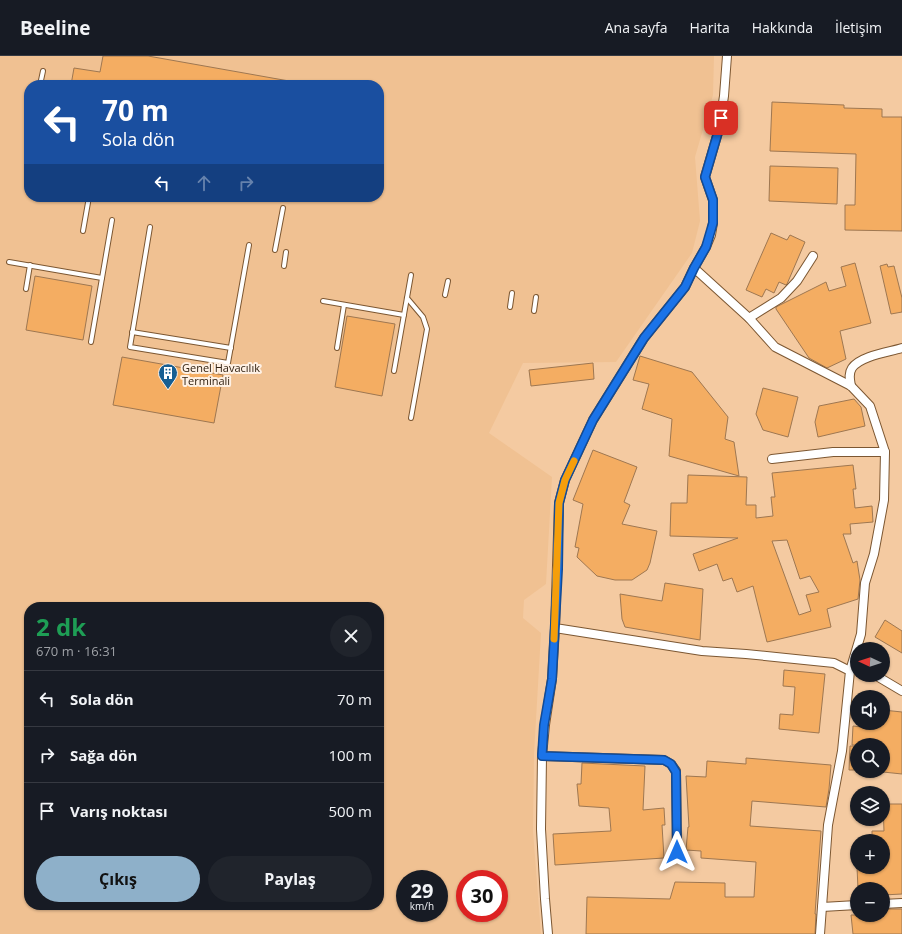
<!DOCTYPE html>
<html lang="tr">
<head>
<meta charset="utf-8">
<style>
  :root { --surface:#171b24; --page:#20242c; --text:#f1f3f6; --muted:#9ea1a6; --line:#363941; --accent:#8eb0c9 }
  body { margin:0; font-family:"Open Sans",sans-serif; background:var(--page); color:var(--text); height:100vh; display:flex; flex-direction:column; font-size:15px; white-space:nowrap }
  * { box-sizing:border-box; margin:0 }
  p { font-size:13px; color:var(--muted) }
  .icon { flex:none; width:22px; height:22px; fill:none; stroke:currentColor; stroke-width:2; stroke-linecap:round; stroke-linejoin:round }
  .map { position:relative; flex:1; overflow:hidden }
  .panel { position:absolute; left:24px; top:546px; width:360px; height:308px; display:flex; flex-direction:column; background:var(--surface); border-radius:16px; box-shadow:0 1px 3px #0004 }
  .panel>* { flex:none }
  .hud { position:absolute; left:24px; top:24px; width:360px; height:122px; border-radius:16px; box-shadow:0 1px 3px #0004; background:#1a4fa0; color:#fff; overflow:hidden }
  .needle { width:26px; rotate:274deg }
  .buttons { position:absolute; left:850px; top:586px; display:grid; gap:8px }
  .buttons a { display:grid; place-items:center; width:40px; height:40px; border-radius:50%; background:var(--surface); box-shadow:0 1px 3px #0004; font-size:20px }
  .speed { position:absolute; left:396px; top:814px; display:flex; gap:8px; font-size:20px; font-weight:700; text-align:center }
  .speed>* { display:grid; place-content:center; width:52px; height:52px; border-radius:50%; background:var(--surface); box-shadow:0 1px 3px #0004; line-height:1 }
  .speed small { font-size:10px; font-weight:400 }
  .speed .limit { border:6px solid #d22; background:#fff; color:#111 }
  .pin { position:absolute; display:grid; place-items:center; width:34px; height:34px; color:#fff; margin:-17px; border-radius:8px; box-shadow:0 2px 6px #0006 }
  .me { position:absolute; width:44px; margin:-22px; rotate:0deg; stroke-linejoin:round; filter:drop-shadow(0 0 3px #0008) }
  .turn { display:flex; align-items:center; gap:14px; height:84px; padding:0 12px; font-size:18px }
  .turn .icon { width:52px; height:52px; stroke-width:2.5 }
  .turn b { display:block; font-size:28px; line-height:34px }
  .lanes { display:flex; align-items:center; height:38px; padding:0 12px; background:#0003; justify-content:center; gap:20px; direction:ltr }
  .lanes .off { opacity:.35 }
  .round { display:grid; place-items:center; flex:none; width:42px; height:42px; border-radius:21px; background:var(--page) }
  .overview { display:flex; align-items:center; justify-content:space-between; height:68px; padding:0 12px }
  h1 { font-size:24px; font-weight:700; line-height:30px; color:#1e9e55 }
  .cta { display:flex; gap:8px; margin-top:auto; padding:8px 12px }
  .cta a { flex:1; height:46px; border-radius:24px; background:var(--accent); color:#111; font-size:16px; font-weight:700; line-height:46px; text-align:center }
  .cta a+a { background:var(--page); color:var(--text) }
  ul { padding:0; list-style:none }
  li { display:flex; align-items:center; gap:12px; height:56px; padding:0 12px; border-top:1px solid var(--line) }
  li div { flex:1 }
  li b { display:block; font-size:15px }
  li em { font-style:normal }
  header { display:flex; align-items:center; gap:24px; box-sizing:border-box; height:56px; padding:0 20px; background:var(--surface); border-bottom:1px solid var(--line) }
  header strong { font-size:19px }
  nav { display:flex; gap:22px; margin-inline-start:auto; font-size:14px }
  .map>svg:first-child { display:block }
</style>
</head>
<body>
<header>
<strong>Beeline</strong>
<nav><a>Ana sayfa</a><a>Harita</a><a>Hakkında</a><a>İletişim</a></nav>
</header>
<div class="map">
<svg width="902" height="878" viewBox="0 0 902 878">
  <rect width="100%" height="100%" fill="#f4caa1"/>
  <path fill="#f0c192" fill-rule="evenodd" d="M0,0H714L713,39L695,101L700,165L692,197L616,306L523,307L489,377L552,421L546,528L524,544L523,562L541,577L534,698L533,775L541,878H0ZM29,29H379V141H29ZM29,551H379V849H29ZM405,823H439V857H405ZM465,823H499V857H465Z"/>
  <g fill="#f4ad62" stroke="#9e7751" fill-rule="evenodd">
    <path d="M103,0H148L289,25V29H71L74,12L100,16Z"/>
    <path d="M772,46L844,49V52L882,53V61H902V175L845,174V149H855L856,98L770,95Z"/>
    <path d="M770,110L838,112L837,148L769,145Z"/>
    <path d="M771,177L787,184L790,179L805,186L787,228L786,229L779,226L774,237L766,233L762,241L746,234Z"/>
    <path d="M855,207L871,267L840,275L846,303L827,312L809,302L776,253V251L826,226L829,235L846,230L841,211Z"/>
    <path d="M887,208L888,211L894,210L902,242V256L891,258L880,210Z"/>
    <path d="M35,220L92,230L83,284L26,274Z"/>
    <path d="M347,260L395,268L382,340L335,331Z"/>
    <path d="M640,300L692,316L728,361L725,383L734,386L739,420L669,400L672,363L642,353L649,328L633,324Z"/>
    <path d="M122,301L223,319L214,367L113,349Z"/>
    <path d="M593,307L594,323L531,330L529,314Z"/>
    <path d="M763,332L798,341L788,381L763,374L756,358Z"/>
    <path d="M854,343L861,351L865,370L818,381L815,366L819,350Z"/>
    <path d="M593,394L637,411L624,446L630,449L622,468L657,475L650,507L647,514L632,524H615L597,520L577,501L579,492L575,491L583,448L573,444Z"/>
    <path d="M853,409L856,433H853L855,452L872,450L873,466L850,468L851,478H843L853,507L857,505L860,524L858,543L827,553L831,571L767,586L753,530L737,536L732,522L723,525L717,508L699,515L693,498L738,482L670,480L671,447H687L688,419L747,421L746,449H756V462L773,460L771,441H775L772,417ZM787,484L800,523L810,520L819,536L806,539L811,555L799,559L772,485Z"/>
    <path d="M665,527L703,533L700,584L625,571L622,563L620,538L662,545Z"/>
    <path d="M885,564L902,575V597L875,581Z"/>
    <path d="M784,614L825,618L819,677L779,673L780,658L793,659L795,631L783,630Z"/>
    <path d="M883,654L902,656V718L883,716V689H852L853,670L874,672L875,667H883Z"/>
    <path d="M850,690H857V714H849Z"/>
    <path d="M746,702L831,709L829,733L826,751L752,745L750,770L821,775L815,858H816L815,878H586L587,841L670,843L675,826L725,827V841H754L756,806L701,802V795L686,794L688,771H689L686,720L706,721L707,705L746,708Z"/>
    <path d="M582,707L645,710L643,754L664,752L665,769H662L664,802L555,809L553,778L611,775L609,752L579,750L577,728H581Z"/>
    <path d="M883,748H902V838L883,839V833H858L857,811H883V785H872V775H884Z"/>
    <path d="M883,853H902V878H853L851,859H883Z"/>
  </g>
  <g fill="none" stroke-linecap="round" stroke-linejoin="round">
    <defs>
      <g id="lane">
        <path d="M40,29L43,15"/>
        <path d="M150,171L130,291L228,307L249,189"/>
        <path d="M83,175L89,141"/>
        <path d="M275,194L283,152"/>
        <path d="M9,206L102,222"/>
        <path d="M284,210L286,196"/>
        <path d="M26,233L30,209"/>
        <path d="M445,239L448,225"/>
        <path d="M407,242L423,261L427,273L411,362"/>
        <path d="M323,245L404,259"/>
        <path d="M510,251L512,237"/>
        <path d="M534,255L536,241"/>
        <path d="M132,276L231,292"/>
        <path d="M91,286L112,164"/>
        <path d="M337,292L344,249"/>
        <path d="M394,315L411,219"/>
      </g>
      <g id="street">
        <path d="M727,0L724,40L719,73L705,121L713,144V167L711,179L706,191L694,212L685,231L644,282L593,364L565,424L559,447L555,572L702,595L746,598L834,607L850,615L842,695L828,769L820,878"/>
        <path d="M694,212L749,262L775,291L851,330L870,350L885,396L884,444L874,498L865,527L861,578L850,615"/>
        <path d="M749,262L781,242L797,225L813,200"/>
        <path d="M851,330C850,324 848,318 852,312C860,300 889,296 902,292"/>
        <path d="M772,403L833,396H885"/>
        <path d="M875,619L902,635"/>
        <path d="M542,700L664,704L671,708L676,715L677,796"/>
        <path d="M883,848L902,847"/>
        <path d="M822,851L857,849"/>
        <path d="M548,878L545,843L541,773L542,700L545,669L552,623L555,572"/>
      </g>
    </defs>
    <use href="#lane" stroke="#7c5732" stroke-width="6"/>
    <use href="#street" stroke="#7c5732" stroke-width="10"/>
    <use href="#lane" stroke="#fff" stroke-width="4"/>
    <use href="#street" stroke="#fff" stroke-width="8"/>
  </g>
  <g fill="none" stroke-linecap="round" stroke-linejoin="round">
    <defs>
      <path id="route" d="M677,796L676,716L671,708L664,704L542,700L544,669L552,623L558,513L559,447L565,424L593,364L644,282L685,231L694,212L706,191L713,167V144L705,121L719,73L721,62"/>
    </defs>
    <use href="#route" stroke="#114b97" stroke-width="10"/>
    <use href="#route" stroke="#1a73e8" stroke-width="7"/>
    <path stroke="#f59e0b" stroke-width="7" d="M554,583L559,447L565,424L574,405"/>
  </g>
  <defs>
    <symbol id="building-pin" viewBox="-11 -11 22 30"><path d="M0 17L-7.5 6A9.5 9.5 0 1 1 7.5 6Z" fill="#165e92" stroke="#fef1e5"/><path d="M-4-6H4V6H1V3H-1V6H-4ZM-2.5-4.3h1.7v1.8h-1.7ZM.8-4.3h1.7v1.8H.8ZM-2.5-1h1.7V.8h-1.7ZM.8-1h1.7V.8H.8Z" fill="#fff"/></symbol>
  </defs>
  <g fill-rule="evenodd">
    <use href="#building-pin" x="157" y="306" width="22" height="30"/>
  </g>
  <g text-anchor="middle" dominant-baseline="central" stroke-width="4" stroke-linejoin="round" paint-order="stroke">
    <g font-size="11" fill="#312111" stroke="#fef1e5" text-anchor="start">
      <text x="182" y="311">Genel Havacılık<tspan x="182" dy="13">Terminali</tspan></text>
    </g>
  </g>
</svg>
<div class="buttons">
<a><svg class="needle" viewBox="-14 -14 28 28"><path d="M0-13l5 13h-10z" fill="#e53935"/><path d="M0 13l5-13h-10z" fill="#9ea1a6"/></svg></a>
<a><svg class="icon" aria-label="sound" viewBox="0 0 24 24"><path d="M4 9h4l5-4v14l-5-4H4zM17 9q2 3 0 6"/></svg></a>
<a><svg class="icon" aria-label="search" viewBox="0 0 24 24"><circle cx="10" cy="10" r="6"/><path d="M15 15l6 6"/></svg></a>
<a><svg class="icon" aria-label="layers" viewBox="0 0 24 24"><path d="M12 4l9 5-9 5-9-5zM3 14l9 5 9-5"/></svg></a>
<a>+</a>
<a>−</a>
</div>
<div class="speed"><div>29<small>km/h</small></div><div class="limit">30</div></div>
<div class="pin" style="left:721px;top:62px;background:#d93025"><svg class="icon" aria-label="arrive" viewBox="0 0 24 24"><path d="M6 21V4h12l-3 4 3 4H6"/></svg></div>
<svg class="me" style="left:677px;top:796px" viewBox="-20 -20 40 40"><path d="M0-17L14 15 0 8-14 15z" fill="#1a73e8" stroke="#fff" stroke-width="4"/></svg>
<div class="hud">
<div class="turn"><svg class="icon" aria-label="left" viewBox="0 0 24 24"><path d="M17 20v-9H6M10 6l-5 5 5 5"/></svg><div><b>70 m</b>Sola dön</div></div>
<div class="lanes"><svg class="icon" aria-label="left" viewBox="0 0 24 24"><path d="M17 20v-9H6M10 6l-5 5 5 5"/></svg><svg class="icon off" aria-label="ahead" viewBox="0 0 24 24"><path d="M12 20V5M6 11l6-6 6 6"/></svg><svg class="icon off" aria-label="right" viewBox="0 0 24 24"><path d="M7 20v-9h11M14 6l5 5-5 5"/></svg></div>
</div>
<section class="panel">
<div class="overview"><div><h1>2 dk</h1><p>670 m · 16:31</p></div><a class="round"><svg class="icon" aria-label="close" viewBox="0 0 24 24"><path d="M6 6l12 12M18 6L6 18"/></svg></a></div>
<ul>
<li><svg class="icon" aria-label="left" viewBox="0 0 24 24"><path d="M17 20v-9H6M10 6l-5 5 5 5"/></svg><div><b>Sola dön</b></div><em>70 m</em></li>
<li><svg class="icon" aria-label="right" viewBox="0 0 24 24"><path d="M7 20v-9h11M14 6l5 5-5 5"/></svg><div><b>Sağa dön</b></div><em>100 m</em></li>
<li><svg class="icon" aria-label="arrive" viewBox="0 0 24 24"><path d="M6 21V4h12l-3 4 3 4H6"/></svg><div><b>Varış noktası</b></div><em>500 m</em></li>
</ul>
<div class="cta"><a>Çıkış</a><a>Paylaş</a></div>
</section>
</div>
</body>
</html>
